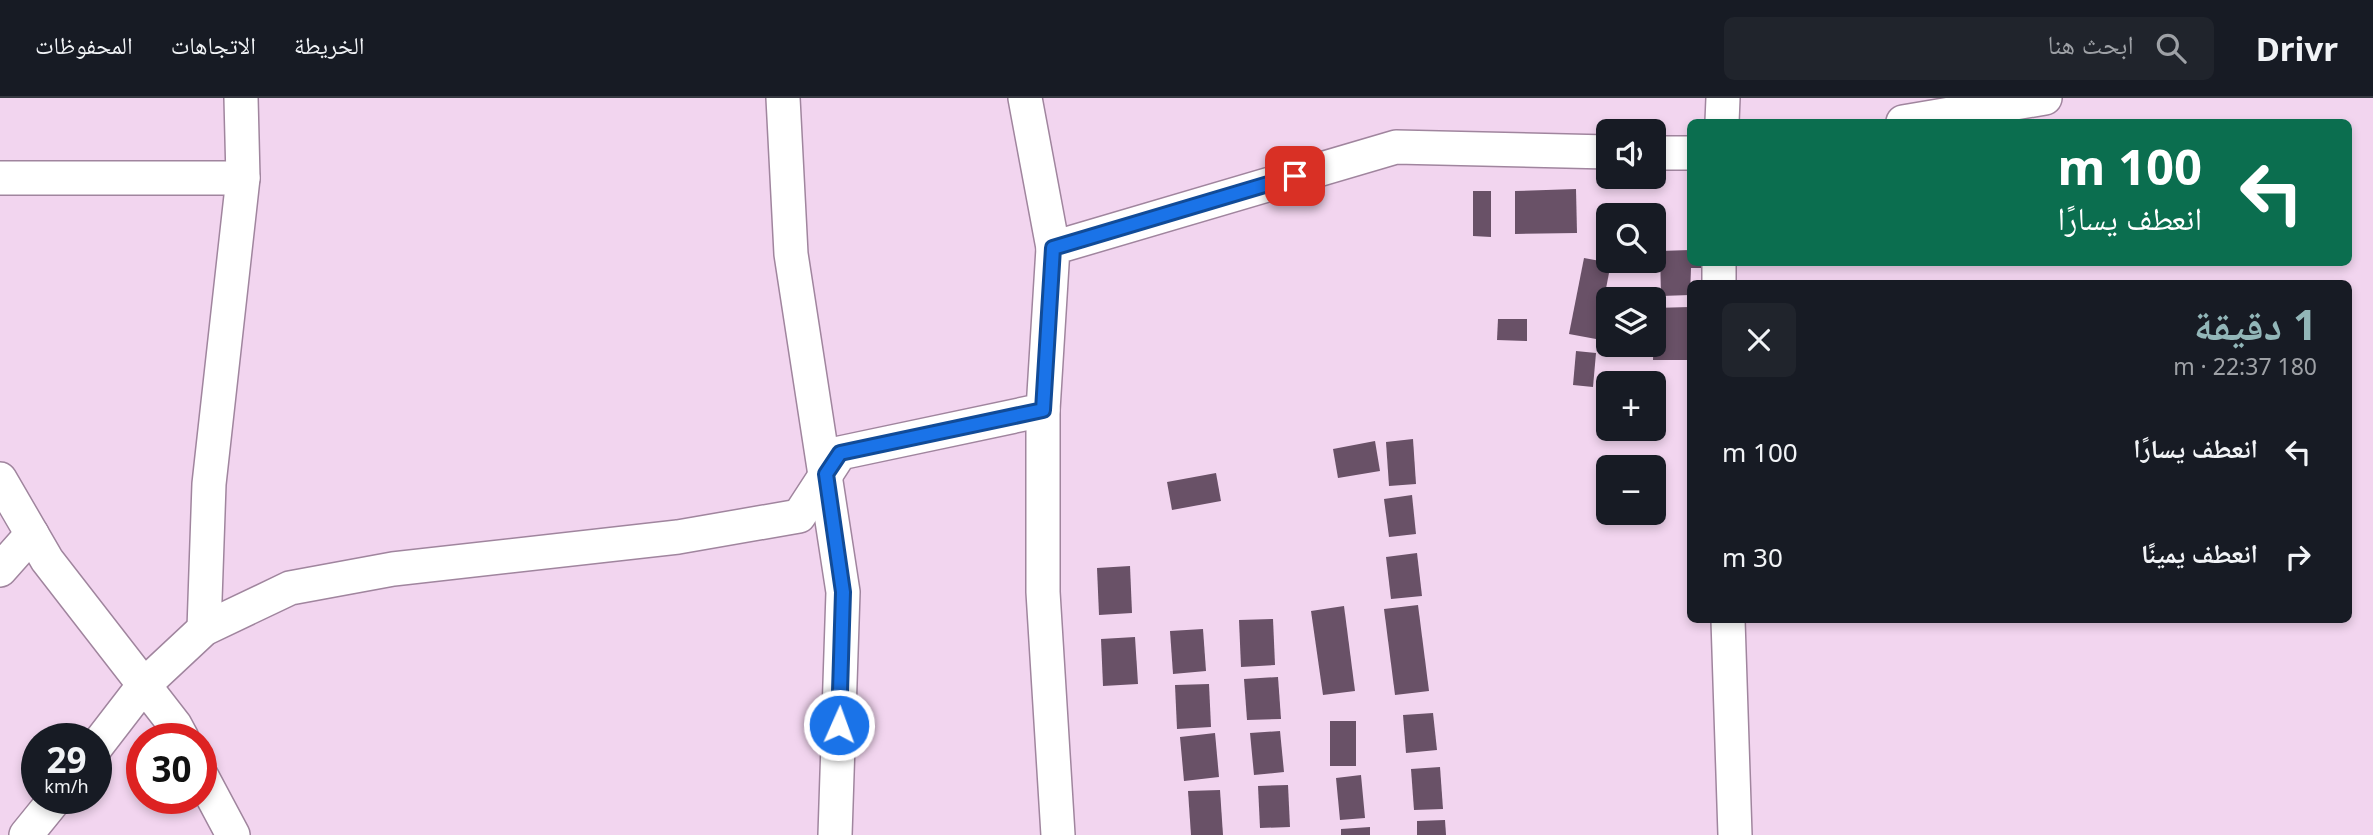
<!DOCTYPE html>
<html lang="ar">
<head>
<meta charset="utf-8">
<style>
  :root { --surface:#171b24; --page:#20242c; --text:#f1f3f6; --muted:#9ea1a6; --line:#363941; --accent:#92b6b8 }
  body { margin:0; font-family:"Noto Sans","Noto Naskh Arabic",sans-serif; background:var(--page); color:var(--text); direction:rtl; height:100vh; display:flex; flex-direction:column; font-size:26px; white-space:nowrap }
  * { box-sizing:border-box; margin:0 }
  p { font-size:23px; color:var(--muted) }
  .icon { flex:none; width:38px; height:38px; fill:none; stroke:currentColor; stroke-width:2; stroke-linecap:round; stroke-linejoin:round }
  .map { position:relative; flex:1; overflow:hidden; direction:ltr }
  .drawer { position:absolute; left:1687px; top:182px; width:665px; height:343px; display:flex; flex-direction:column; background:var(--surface); border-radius:10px; box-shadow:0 4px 10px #0003; direction:rtl }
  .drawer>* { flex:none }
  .hud { position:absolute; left:1687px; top:21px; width:665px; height:147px; border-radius:10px; box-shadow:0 4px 10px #0003; direction:rtl; background:#0b6e4f; color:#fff; overflow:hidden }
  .buttons { position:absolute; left:1596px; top:21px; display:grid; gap:14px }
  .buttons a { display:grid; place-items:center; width:70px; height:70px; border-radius:10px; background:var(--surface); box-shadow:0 4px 10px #0003; font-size:35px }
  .speed { position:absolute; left:21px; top:625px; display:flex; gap:14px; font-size:35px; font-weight:700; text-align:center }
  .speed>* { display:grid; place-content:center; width:91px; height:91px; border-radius:50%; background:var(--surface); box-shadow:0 4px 10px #0003; line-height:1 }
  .speed small { font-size:18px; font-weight:400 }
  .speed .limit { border:10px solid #d22; background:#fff; color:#111 }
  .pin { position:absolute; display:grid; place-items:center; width:60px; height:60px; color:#fff; margin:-30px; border-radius:14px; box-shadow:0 4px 10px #0006 }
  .me { position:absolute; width:77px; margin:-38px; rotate:2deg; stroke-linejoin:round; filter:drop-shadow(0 0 5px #0008) }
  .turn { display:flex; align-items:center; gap:24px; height:147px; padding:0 35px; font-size:32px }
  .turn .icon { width:91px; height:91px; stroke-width:2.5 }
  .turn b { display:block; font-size:49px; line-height:60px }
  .round { display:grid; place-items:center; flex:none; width:74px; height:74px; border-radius:10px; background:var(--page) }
  .head { display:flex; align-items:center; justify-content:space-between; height:119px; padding:0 35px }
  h1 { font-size:42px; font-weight:700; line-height:52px; color:var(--accent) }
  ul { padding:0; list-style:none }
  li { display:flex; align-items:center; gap:21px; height:105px; padding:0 35px }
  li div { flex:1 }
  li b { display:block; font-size:26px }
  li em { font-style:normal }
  header { display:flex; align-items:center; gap:42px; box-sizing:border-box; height:98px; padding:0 35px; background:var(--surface); border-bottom:2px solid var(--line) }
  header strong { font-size:33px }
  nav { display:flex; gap:38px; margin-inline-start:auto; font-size:24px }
  .search { width:490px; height:63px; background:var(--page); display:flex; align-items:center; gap:18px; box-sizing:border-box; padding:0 24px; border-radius:10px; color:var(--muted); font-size:26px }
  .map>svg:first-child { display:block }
</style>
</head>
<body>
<header>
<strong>Drivr</strong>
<div class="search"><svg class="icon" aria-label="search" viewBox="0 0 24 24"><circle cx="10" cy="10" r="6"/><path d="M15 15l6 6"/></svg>ابحث هنا</div>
<nav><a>الخريطة</a><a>الاتجاهات</a><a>المحفوظات</a></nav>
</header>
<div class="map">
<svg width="2373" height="737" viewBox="0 0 2373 737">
  <rect width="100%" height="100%" fill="#f2d5ef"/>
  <g fill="#695167">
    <path d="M1576,91L1577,135L1515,136V93Z"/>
    <path d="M1473,93H1491V139L1473,138Z"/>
    <path d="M1690,152V164H1705V170H1691L1690,197L1661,198L1660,153Z"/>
    <path d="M1584,160L1611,165L1596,241L1569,236Z"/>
    <path d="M1690,209V262H1653L1654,210Z"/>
    <path d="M1498,221H1527V243L1497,242Z"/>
    <path d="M1576,253L1596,255L1593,289L1573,287Z"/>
    <path d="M1413,341L1416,386L1389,388L1386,344Z"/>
    <path d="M1375,343L1380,373L1338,380L1333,351Z"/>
    <path d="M1216,375L1221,403L1172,412L1167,384Z"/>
    <path d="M1412,397L1416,436L1389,439L1384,401Z"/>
    <path d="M1417,455L1422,498L1391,501L1386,459Z"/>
    <path d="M1130,468L1132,515L1099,517L1097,470Z"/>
    <path d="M1418,507L1429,593L1395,597L1384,511Z"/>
    <path d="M1344,508L1355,593L1323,597L1311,513Z"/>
    <path d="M1273,521L1275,567L1241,569L1239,522Z"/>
    <path d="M1203,531L1206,573L1173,576L1170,533Z"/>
    <path d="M1135,539L1138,586L1103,588L1101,541Z"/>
    <path d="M1278,579L1281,621L1247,622L1244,581Z"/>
    <path d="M1209,586L1211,629L1177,631L1175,587Z"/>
    <path d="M1433,615L1437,652L1406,655L1403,617Z"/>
    <rect x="1330" y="623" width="26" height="45"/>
    <path d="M1280,633L1284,674L1254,677L1250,635Z"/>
    <path d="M1215,635L1219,679L1184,683L1180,639Z"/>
    <path d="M1440,669L1443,711L1414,712L1411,671Z"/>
    <path d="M1361,677L1365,720L1340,722L1336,680Z"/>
    <path d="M1288,687L1290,729L1260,730L1258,688Z"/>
    <path d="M1220,692L1223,737H1191L1188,693Z"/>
    <path d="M1445,722L1446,737H1417V723Z"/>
    <path d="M1370,729V737H1341V731Z"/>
  </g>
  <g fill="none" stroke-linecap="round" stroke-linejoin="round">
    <defs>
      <g id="minor">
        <path d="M783,0L791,156L843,494L835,737"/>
        <path d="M1025,0L1053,150"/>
        <path d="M1722,24L1723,0"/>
        <path d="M1903,24L2045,0"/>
        <path d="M1654,55H1690"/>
        <path d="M0,80H243"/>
        <path d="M1719,186V164"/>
        <path d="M1043,312V494L1058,737"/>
        <path d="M0,381L47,462L175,627L182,640"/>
        <path d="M0,472L32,436"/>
        <path d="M1728,522L1735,737"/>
        <path d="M204,531L209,386L243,80L241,0"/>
        <path d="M96,649L143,588L204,531L290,490L393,471L678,439L799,418L840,355L1043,312L1053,150L1396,49L1608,54"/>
        <path d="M201,677L233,737"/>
        <path d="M26,737L56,700"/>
      </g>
    </defs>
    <use href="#minor" stroke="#a0859e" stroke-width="36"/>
    <use href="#minor" stroke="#fff" stroke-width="33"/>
  </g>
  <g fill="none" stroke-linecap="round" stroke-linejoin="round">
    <defs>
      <path id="route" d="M839,627L843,494L826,376L840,355L1043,312L1053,150L1295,78"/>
    </defs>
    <use href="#route" stroke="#114b97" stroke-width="18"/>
    <use href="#route" stroke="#1a73e8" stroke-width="12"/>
  </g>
</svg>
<div class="buttons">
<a><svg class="icon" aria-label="sound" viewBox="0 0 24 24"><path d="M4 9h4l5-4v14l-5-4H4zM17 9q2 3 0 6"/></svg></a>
<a><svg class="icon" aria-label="search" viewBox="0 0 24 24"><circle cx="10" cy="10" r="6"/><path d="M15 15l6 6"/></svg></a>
<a><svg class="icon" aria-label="layers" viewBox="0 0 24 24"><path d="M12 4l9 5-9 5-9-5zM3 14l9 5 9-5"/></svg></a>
<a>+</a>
<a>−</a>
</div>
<div class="speed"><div>29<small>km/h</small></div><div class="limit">30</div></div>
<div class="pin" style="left:1295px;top:78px;background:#d93025"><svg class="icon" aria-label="arrive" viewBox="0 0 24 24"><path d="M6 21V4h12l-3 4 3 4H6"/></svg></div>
<svg class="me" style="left:839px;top:627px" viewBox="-20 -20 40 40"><circle r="17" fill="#1a73e8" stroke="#fff" stroke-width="3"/><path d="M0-11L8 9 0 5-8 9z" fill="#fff"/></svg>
<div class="hud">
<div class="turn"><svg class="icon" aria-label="left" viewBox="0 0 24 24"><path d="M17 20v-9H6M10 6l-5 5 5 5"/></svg><div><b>100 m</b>انعطف يسارًا</div></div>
</div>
<section class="drawer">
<div class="head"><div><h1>1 دقيقة</h1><p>180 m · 22:37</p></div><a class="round"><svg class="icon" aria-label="close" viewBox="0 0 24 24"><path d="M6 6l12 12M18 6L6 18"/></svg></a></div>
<ul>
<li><svg class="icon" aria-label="left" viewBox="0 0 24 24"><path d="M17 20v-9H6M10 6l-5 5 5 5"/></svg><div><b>انعطف يسارًا</b></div><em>100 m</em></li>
<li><svg class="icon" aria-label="right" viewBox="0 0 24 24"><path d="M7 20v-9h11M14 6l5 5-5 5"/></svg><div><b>انعطف يمينًا</b></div><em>30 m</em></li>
</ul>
</section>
</div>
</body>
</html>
